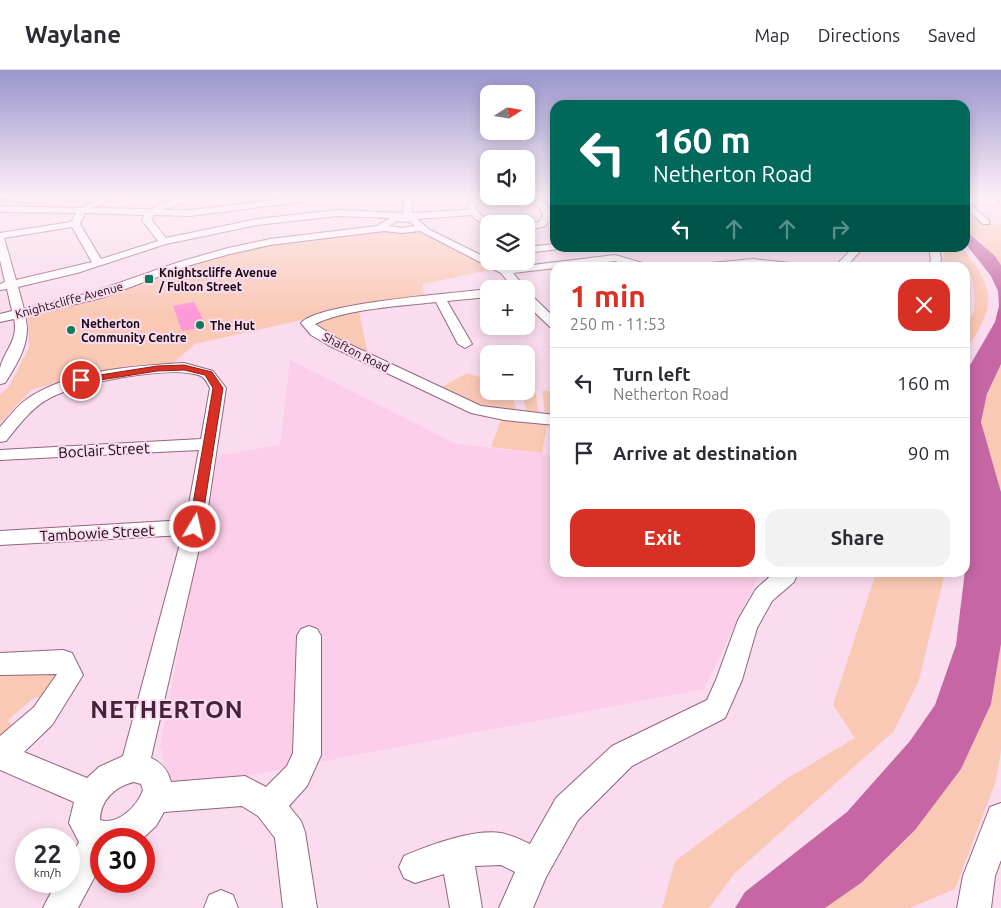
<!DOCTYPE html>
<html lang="en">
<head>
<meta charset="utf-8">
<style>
  :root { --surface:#fff; --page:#f2f2f3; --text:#2b2b33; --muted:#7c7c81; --line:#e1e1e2; --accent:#d93025 }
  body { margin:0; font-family:Ubuntu,sans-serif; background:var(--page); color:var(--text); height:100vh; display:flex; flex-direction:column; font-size:19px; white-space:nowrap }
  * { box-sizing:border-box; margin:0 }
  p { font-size:16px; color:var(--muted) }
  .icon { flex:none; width:28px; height:28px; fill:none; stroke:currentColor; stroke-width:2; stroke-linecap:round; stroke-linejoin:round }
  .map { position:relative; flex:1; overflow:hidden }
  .drawer { position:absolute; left:550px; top:192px; width:420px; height:315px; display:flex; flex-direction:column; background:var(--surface); border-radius:15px; box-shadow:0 2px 12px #0003 }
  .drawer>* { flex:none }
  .hud { position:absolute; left:550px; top:30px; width:420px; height:152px; border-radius:15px; box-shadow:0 2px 12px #0003; background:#00695c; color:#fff; overflow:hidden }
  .needle { width:32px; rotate:78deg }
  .controls { position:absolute; left:480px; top:15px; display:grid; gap:10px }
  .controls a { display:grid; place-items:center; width:55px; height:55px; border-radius:10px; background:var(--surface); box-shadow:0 2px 12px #0003; font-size:25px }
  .speed { position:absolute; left:15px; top:758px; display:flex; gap:10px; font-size:25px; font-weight:700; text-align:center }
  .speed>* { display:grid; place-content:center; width:65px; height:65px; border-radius:50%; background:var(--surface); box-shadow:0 2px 12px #0003; line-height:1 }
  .speed small { font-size:12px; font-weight:400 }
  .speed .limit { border:8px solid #d22; background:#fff; color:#111 }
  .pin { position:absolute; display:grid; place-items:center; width:42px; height:42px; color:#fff; margin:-21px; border:2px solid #fff; border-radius:50%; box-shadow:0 1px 5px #0007 }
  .me { position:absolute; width:55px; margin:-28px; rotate:9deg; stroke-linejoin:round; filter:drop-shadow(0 0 4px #0008) }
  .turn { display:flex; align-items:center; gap:18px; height:105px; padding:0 20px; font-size:22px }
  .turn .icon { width:65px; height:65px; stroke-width:2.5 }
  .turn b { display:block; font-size:35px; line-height:42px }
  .lanes { display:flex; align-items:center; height:48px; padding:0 20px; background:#0003; justify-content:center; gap:25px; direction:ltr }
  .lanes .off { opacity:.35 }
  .round { display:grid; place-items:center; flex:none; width:52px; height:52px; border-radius:15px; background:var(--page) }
  .summary { display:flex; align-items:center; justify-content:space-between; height:85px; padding:0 20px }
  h1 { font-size:30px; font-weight:700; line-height:38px; color:var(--accent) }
  .action { display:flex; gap:10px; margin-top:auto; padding:10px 20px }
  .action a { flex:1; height:58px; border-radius:15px; background:var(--accent); color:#fff; font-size:20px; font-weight:700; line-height:58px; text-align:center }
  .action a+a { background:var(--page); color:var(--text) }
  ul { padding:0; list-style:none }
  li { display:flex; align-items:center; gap:15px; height:70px; padding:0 20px; border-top:1px solid var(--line) }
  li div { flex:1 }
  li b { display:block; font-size:19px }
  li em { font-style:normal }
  header { display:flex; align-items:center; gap:30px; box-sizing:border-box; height:70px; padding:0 25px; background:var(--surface); border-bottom:1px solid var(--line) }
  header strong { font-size:24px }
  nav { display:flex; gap:28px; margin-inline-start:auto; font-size:18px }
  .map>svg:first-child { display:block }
</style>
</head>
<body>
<header>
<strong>Waylane</strong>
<nav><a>Map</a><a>Directions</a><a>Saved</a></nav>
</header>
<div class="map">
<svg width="1001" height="838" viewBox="0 0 1001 838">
  <rect width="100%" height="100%" fill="#fadcee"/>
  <path fill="#fccee9" d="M290,290L456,374L555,385V502L760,503L704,619L171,720L160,675L217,386L280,375Z"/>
  <g fill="#fac9b6">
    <path d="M965,138L983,153L1001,154V195L995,186L980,173L982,172L965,159Z"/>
    <path d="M377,159L416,162L437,168L496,199L422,214L425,228L368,235L195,274L172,294L84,305L31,320L0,353V325L10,315L29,277L28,244L204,189L265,174Z"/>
    <path d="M941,178H962C997,220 996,237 965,281V256L974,242L975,227L972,206L965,204V198L942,197L944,183Z"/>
    <path d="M359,241L368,285L311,253Z"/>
    <path d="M1001,294V422L981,352L987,324Z"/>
    <path d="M467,303L489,310V321H510L517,341C489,341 465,329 440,318Z"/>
    <path d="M526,319L535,320L539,343L527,342L521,321H526Z"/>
    <path d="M542,321H555V344L545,343Z"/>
    <path d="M501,350L547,354L542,383L491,377Z"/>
    <path d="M876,503H945L919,610L894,661L734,804L709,838H662L675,791L786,709L855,668L833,635Z"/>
    <path d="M1001,574V680L996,711L955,819L910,838H825L861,813L991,634Z"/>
    <path d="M56,597L59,612L45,629L35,627L7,651L15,657L0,668V601Z"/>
  </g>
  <path fill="#c666a5" d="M965,160L995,186L1001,195V294L987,324L981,352L1001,422V574L991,634L961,699L915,760L861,813L825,838H735L745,822L847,742L910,671L935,635L956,575L970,459V429L965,411V304L995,252L999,236L998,221L991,206L965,173Z"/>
  <path fill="#fd98d9" d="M194,232L207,257L182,261L173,236Z"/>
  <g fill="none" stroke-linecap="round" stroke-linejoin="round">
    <defs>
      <g id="minor">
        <path d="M27,127H51C44,132 21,135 14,130Z"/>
        <path d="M104,127H117L92,138L151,139L164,132L188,127H201L162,140H190L300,127H320L316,130L190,146L154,145L152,150L166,168L257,149L337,140L403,143L404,135L401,127H409L412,135V143L468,140L467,138C470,129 473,127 483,127L475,138L481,145L495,154H489V156L475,149L472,145L417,149L430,160L489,189V191H494L507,198L615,185L660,198H640L615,191L513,203L526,219H514L501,203L420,161L402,163L384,161L270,175L230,184L187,196L101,228L25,246C32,269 19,291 7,310L5,313L0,314C0,310 0,303 0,298C4,281 19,270 14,249L0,252V244L12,241L7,219L0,220V214L5,212L0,190V163L71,152L76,143L0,142V136L81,138ZM85,143L144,145L142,150L158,171L101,189L80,154ZM337,146L390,148L377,156L270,169L228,178L179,192L93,222L24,239L18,217L77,203L166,174L257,155ZM397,151L410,152L415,156L402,158L389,156ZM72,157L92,192L16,210L4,168Z"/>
        <path d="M522,127C536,125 547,133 553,146L545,156L526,161V155L539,152L543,146L540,138Z"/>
        <path d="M965,130L989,150V154H983L965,138Z"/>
        <path d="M555,174V178H560L559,179L526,183V177Z"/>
        <path d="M853,178H863L845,198H833Z"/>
        <path d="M929,178H939L941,189L939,198H928L931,189Z"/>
        <path d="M753,189L810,195L815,198L753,195L684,198L689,195Z"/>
        <path d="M489,219V227L447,231L472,274L465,278L458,274L436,232C401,236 346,239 315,254L338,269L481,336L555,345V355L504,350L471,343L328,275L311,265L301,253C317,233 457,223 489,219Z"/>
        <path d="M526,223L530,224L555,248V258L550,257L526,234Z"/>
        <path d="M184,293L213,301L226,318L205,457L202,462L195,464L201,470L151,688C162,693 168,700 171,712L245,706L266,717L287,696L293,683L297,566L301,559L309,556L317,559L321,566V685L307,716L289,736L301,751L305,762L317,838H283L275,768L258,746L242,736L164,742L156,756L142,769H101V795L78,838H43L57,811H69V790L79,772L69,753L74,732L0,700V666L34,637L57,604L0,605V583L63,580L72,583L83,605L52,655L24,682L87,708L99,697L123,686L181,470L184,465L0,475V461L186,450L199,380L0,390V380L201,369L210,318C208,314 205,308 201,306C173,294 77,313 50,328C32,337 19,355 6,371L0,372V357C8,348 17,336 27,329C69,300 134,296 184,293ZM134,712L141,714L143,720C137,737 118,755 100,750C100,730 116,716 134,712Z"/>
        <path d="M775,502H798L794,512L772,531L757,558L742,610L725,648L632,696L578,750L546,807L533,838H499L515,802L501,795L475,796L482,838H450L444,804L415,813L404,808L399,797L404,786C430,775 473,759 501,763C511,765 521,770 530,774L556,728L612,676L707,630L716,610L738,550L756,519Z"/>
        <path d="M1001,733V790L995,806L991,838H957L963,806L990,737Z"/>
        <path d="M221,820L233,825L238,838H204L209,825Z"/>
      </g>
      <path id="major" d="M0,127H11L0,131Z"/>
    </defs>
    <use href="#minor" stroke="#916580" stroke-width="2"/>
    <use href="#major" stroke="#346b81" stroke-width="3"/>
    <use href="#minor" fill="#fff" fill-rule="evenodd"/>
    <use href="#major" fill="#8ec6d7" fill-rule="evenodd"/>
    <path stroke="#44313d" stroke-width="2" stroke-dasharray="3 3" stroke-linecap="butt" d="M993,127L1001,133"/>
  </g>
  <linearGradient id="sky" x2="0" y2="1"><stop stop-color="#9a95cd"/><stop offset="0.52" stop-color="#fdeff7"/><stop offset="1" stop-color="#fdeff7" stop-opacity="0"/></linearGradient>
  <rect width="1001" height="244" fill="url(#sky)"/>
  <path fill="#d93025" stroke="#8d1f18" d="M184,295L212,302L223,318L201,457L195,461L189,457L213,318L205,305L184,300L157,301L81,313L76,310L81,308L157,296Z"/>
  <g fill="#127a54" stroke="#fadcee" stroke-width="2">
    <rect x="144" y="204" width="10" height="10" rx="2.5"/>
    <circle cx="200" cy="255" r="5"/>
    <circle cx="71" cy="260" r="5"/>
  </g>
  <g text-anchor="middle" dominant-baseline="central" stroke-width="4" stroke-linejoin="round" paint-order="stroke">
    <g font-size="12" font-weight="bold" fill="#180812" stroke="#fadcee" text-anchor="start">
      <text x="159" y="202">Knightscliffe Avenue<tspan x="159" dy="14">/ Fulton Street</tspan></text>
      <text x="81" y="253">Netherton<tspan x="81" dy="14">Community Centre</tspan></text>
      <text x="210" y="255">The Hut</text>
    </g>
    <g font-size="12" fill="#180812" stroke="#fadcee">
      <text transform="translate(69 230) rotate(-15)">Knightscliffe Avenue</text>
      <text transform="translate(356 282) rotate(27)">Shafton Road</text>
    </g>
    <g font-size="15" fill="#180812" stroke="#fadcee">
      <text transform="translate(104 380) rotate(-3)">Boclair Street</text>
      <text transform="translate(97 463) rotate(-3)">Tambowie Street</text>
    </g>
    <g font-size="24" font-weight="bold" letter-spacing="1" fill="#46213a" stroke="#fadcee">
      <text x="167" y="639">NETHERTON</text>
    </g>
  </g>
</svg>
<div class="controls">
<a><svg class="needle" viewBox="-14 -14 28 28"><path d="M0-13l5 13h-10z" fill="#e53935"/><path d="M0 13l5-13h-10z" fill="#7c7c81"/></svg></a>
<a><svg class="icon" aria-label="sound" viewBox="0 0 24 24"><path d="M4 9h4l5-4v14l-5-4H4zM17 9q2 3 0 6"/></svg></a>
<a><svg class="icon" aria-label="layers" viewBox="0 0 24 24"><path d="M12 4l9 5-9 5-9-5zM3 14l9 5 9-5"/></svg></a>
<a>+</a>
<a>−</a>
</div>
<div class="speed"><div>22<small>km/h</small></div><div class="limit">30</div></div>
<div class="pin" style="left:81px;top:310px;background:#d93025"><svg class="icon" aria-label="arrive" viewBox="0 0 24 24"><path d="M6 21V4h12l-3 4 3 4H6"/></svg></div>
<svg class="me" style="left:195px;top:457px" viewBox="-20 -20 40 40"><circle r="17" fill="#d93025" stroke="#fff" stroke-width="3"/><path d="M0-11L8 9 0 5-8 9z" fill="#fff"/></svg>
<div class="hud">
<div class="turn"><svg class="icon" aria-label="left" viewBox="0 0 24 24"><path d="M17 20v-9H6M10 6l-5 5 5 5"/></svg><div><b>160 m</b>Netherton Road</div></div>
<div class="lanes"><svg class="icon" aria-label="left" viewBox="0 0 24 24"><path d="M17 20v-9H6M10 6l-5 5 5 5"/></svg><svg class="icon off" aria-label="ahead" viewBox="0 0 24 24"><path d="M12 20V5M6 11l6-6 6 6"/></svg><svg class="icon off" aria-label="ahead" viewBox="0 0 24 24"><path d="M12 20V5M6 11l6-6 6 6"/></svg><svg class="icon off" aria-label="right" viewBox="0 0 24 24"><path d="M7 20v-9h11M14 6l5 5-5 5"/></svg></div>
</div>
<section class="drawer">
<div class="summary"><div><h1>1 min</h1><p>250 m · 11:53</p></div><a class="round" style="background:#d93025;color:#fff"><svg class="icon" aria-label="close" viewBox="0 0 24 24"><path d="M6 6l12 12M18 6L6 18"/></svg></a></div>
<ul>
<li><svg class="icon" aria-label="left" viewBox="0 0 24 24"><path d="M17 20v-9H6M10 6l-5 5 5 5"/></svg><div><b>Turn left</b><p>Netherton Road</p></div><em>160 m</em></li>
<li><svg class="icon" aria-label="arrive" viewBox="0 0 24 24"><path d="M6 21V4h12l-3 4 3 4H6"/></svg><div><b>Arrive at destination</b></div><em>90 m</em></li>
</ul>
<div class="action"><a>Exit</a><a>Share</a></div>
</section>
</div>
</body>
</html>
